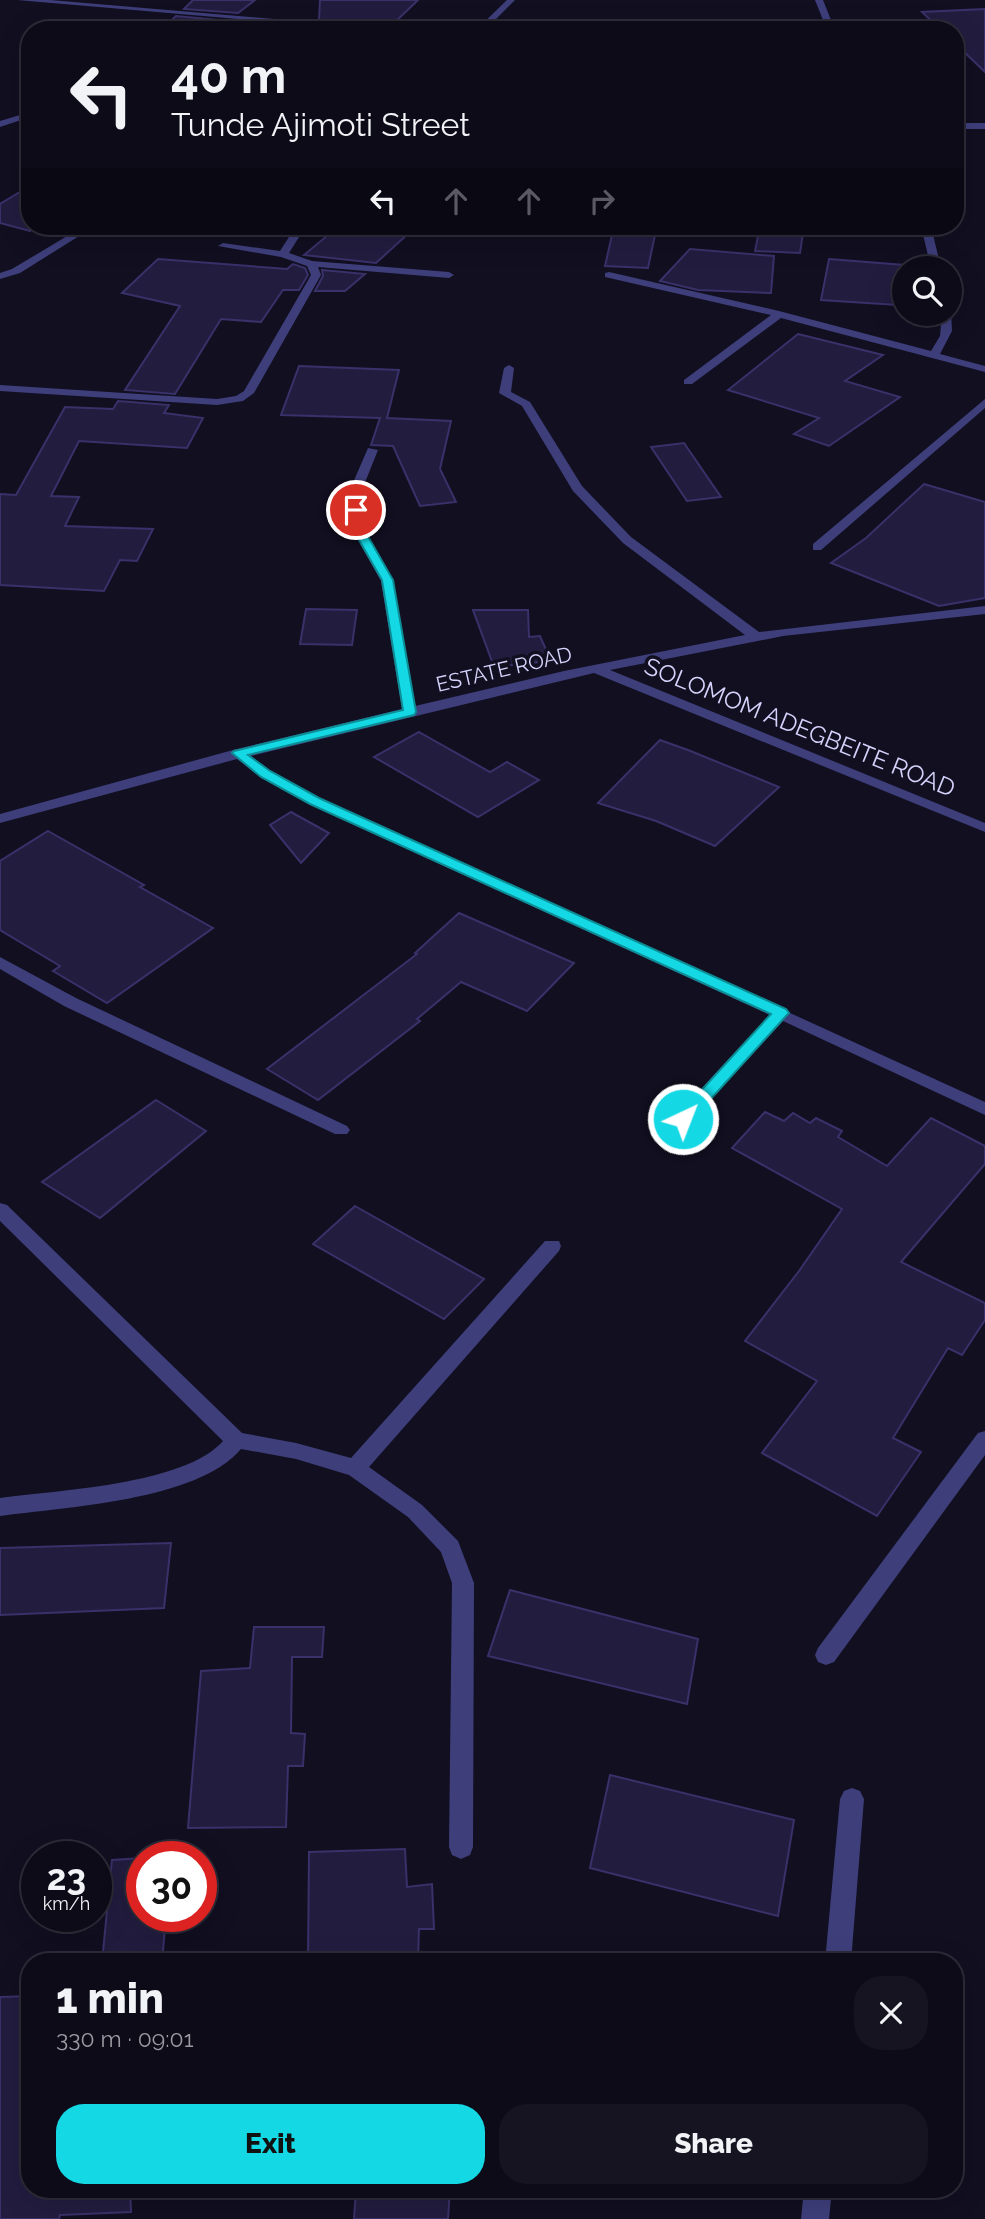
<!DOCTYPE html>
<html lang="en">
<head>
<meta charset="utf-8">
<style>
  :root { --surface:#0d0b18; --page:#161421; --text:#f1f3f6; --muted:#9a9ba2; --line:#2d2b37; --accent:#14d9e5 }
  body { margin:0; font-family:Raleway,sans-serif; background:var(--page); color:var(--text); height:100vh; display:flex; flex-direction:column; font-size:26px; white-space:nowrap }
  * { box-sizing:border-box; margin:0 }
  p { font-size:23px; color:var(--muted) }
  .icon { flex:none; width:38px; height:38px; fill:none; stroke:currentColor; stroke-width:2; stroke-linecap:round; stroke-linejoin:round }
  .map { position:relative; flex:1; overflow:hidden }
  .sheet { position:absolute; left:21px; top:1953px; width:942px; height:245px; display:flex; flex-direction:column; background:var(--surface); border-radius:28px; box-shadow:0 7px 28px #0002,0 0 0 2px var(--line) }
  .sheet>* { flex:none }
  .guide { position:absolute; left:21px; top:21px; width:943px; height:214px; border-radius:28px; box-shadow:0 7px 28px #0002,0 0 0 2px var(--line); background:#0d0b18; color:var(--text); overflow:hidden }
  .tools { position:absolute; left:892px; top:256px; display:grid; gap:14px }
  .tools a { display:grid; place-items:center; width:70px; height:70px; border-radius:50%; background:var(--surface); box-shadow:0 7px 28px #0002,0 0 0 2px var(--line); font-size:35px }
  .speed { position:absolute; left:21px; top:1841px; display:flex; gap:14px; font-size:35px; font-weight:700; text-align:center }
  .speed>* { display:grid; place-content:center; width:91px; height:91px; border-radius:50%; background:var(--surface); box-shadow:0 7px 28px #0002,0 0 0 2px var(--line); line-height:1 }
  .speed small { font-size:18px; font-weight:400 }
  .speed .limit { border:10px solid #d22; background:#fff; color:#111 }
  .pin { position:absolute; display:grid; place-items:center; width:60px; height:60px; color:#fff; margin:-30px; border:4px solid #fff; border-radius:50%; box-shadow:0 2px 7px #0007 }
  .me { position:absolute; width:77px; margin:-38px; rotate:43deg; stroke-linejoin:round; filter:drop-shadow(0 0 5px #0008) }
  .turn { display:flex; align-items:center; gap:24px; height:147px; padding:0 35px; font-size:32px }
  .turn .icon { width:91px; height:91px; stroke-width:2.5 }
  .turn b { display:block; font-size:49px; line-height:60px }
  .lanes { display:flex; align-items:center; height:66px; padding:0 35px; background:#0003; justify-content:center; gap:35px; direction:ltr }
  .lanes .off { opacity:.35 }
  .round { display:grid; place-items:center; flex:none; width:74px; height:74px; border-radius:28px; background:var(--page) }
  .summary { display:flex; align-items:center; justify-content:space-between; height:119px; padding:0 35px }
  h1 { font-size:42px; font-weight:800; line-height:52px }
  .cta { display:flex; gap:14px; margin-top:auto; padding:14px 35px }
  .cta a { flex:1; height:80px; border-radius:28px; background:var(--accent); color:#111; font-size:28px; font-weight:800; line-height:80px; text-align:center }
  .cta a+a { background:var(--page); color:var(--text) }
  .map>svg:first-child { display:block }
</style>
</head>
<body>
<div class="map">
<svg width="985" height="2219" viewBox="0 0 985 2219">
  <rect width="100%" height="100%" fill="#110f20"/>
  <g fill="#221d3f" stroke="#393169" stroke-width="2">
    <path d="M193,0H255L238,13L184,9Z"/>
    <path d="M320,0H418L391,26L319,20Z"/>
    <path d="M985,9V72L956,44V30H941L922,12Z"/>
    <path d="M176,16L228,21L216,30H161Z"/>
    <path d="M30,186V231L0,223V204Z"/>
    <path d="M339,226H358L409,233L376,263L304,255Z"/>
    <path d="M614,226H651L649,235H655L648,268L605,266Z"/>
    <path d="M760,226H804L800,253L755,251Z"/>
    <path d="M690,249L774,256L771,293L698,290L660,281Z"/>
    <path d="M158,259L287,269L293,264L305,268L308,275L299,290H283L261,322L221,319L175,394L125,390L180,306L122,293Z"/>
    <path d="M829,259L904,265L897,305L821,300Z"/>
    <path d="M322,270L365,274L345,291H315L323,276Z"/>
    <path d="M798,334L883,355L845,381L900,397L829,446L794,434L819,418L728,390Z"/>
    <path d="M299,366L399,370L387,418L451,421L440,469L456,502L420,506L393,446L371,445L380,418L281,415Z"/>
    <path d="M118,401L169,405L164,413L203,418L187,448L79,441L51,496L79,497L65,526L153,529L137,561L120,560L104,591L0,585V494L16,495L65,407L113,409Z"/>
    <path d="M684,443L721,497L687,501L651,447Z"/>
    <path d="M924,484L985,502V598L939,606L831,563L866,538Z"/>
    <path d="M306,609L357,610L352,645L300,644Z"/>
    <path d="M473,610H528L529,637L540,636L551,661L494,667Z"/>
    <path d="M419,732L490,772L507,762L539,780L478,817L374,757Z"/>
    <path d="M660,740L688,750L779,787L715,846L656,821L598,803Z"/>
    <path d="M291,812L329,833L301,863L270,825Z"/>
    <path d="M48,831L144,885L140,887L213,928L107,1003L53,971L60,966L0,930V861Z"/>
    <path d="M459,913L574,963L527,1011L461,982L417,1019L420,1021L318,1100L267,1069L417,954L415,953Z"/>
    <path d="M156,1100L206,1131L100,1218L42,1182Z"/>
    <path d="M765,1112L784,1121L793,1113L810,1123L816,1118L842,1131L838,1137L887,1166L931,1118L985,1146V1164L901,1262L985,1303V1320L962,1355L948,1348L893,1438L921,1452L877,1516L762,1453L817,1381L745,1341L799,1271L842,1209L732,1148Z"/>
    <path d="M355,1206L484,1279L444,1319L313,1244Z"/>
    <path d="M171,1543L164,1608L0,1615V1548Z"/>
    <path d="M510,1590L698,1639L687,1704L488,1656Z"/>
    <path d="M254,1627H324L322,1657H292L291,1733L305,1734L303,1766H288L286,1827L188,1828L201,1671L250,1668Z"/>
    <path d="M610,1775L794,1820L778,1916L590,1868Z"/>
    <path d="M405,1849L407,1887L432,1884L434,1929H419L418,1959L386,1962H308L309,1852Z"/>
    <path d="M142,1858V1916H166L162,1962H102L112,1860Z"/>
    <path d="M30,1996V2189H130L131,2212L60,2215L59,2219H0V1997Z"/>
    <path d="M356,2189H450L448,2219H354Z"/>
  </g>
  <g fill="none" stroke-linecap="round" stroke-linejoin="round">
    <g fill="#3e3e7b" fill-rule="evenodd">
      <path d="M17,0H50L405,30H368Z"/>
      <path d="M507,0H515L485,30H476Z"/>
      <path d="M815,0H823L835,30H827Z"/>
      <path d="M30,112V117L0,127V121Z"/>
      <rect x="956" y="123" width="29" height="6"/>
      <path d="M84,226H95L20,273L0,279V273L12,269Z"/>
      <path d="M296,226H306L289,253L312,261L449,272L454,275L449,278L318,267L321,275L254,393L243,401L217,405L0,391V385L217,399L236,396L244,391L311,275L307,266L281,257L218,246L223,243L280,251Z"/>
      <path d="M921,226H931L941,268H931Z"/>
      <path d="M609,272L779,311L931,351L940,336L942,313H950L951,311L952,331L940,354L985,366V372L781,318L692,384H684V380L771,315L605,277V273Z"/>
      <path d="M509,365L514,368L511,392L530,402L582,486L631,537L759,632L985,606V614L783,636L610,670L985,823V832L594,673L251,756L271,771L319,798L985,1102V1115L783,1021L689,1123H677L674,1119L677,1115L770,1015L309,804L261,777L237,759L0,823V814L233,750L402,709L381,581L354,533L350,510L352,485L368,448L378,450L364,485L362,510L366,533L393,581L415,706L564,671L745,635L623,543L573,491L522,406L499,393L504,368Z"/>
      <path d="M985,399V408L821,550H813V544Z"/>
      <path d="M0,957L76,998L347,1126L350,1130L347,1134H335L64,1006L0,969Z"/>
      <path d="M0,1203L7,1205L242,1433L296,1443L351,1458L545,1241H559L561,1246L559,1251L369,1467L422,1505L458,1541L474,1583L473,1847L470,1855L461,1859L452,1855L449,1847L452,1583L441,1552L408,1517L349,1475L296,1459L241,1449C197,1501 65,1507 0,1516V1498C58,1490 184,1485 223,1441L0,1221Z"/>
      <path d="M985,1431V1455L834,1662L826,1665L818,1662L815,1655L818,1648L978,1433Z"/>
      <path d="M852,1788L860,1791L864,1799L851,1962H825L840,1799L844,1791Z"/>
      <path d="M804,2189H832L829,2219H801Z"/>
    </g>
  </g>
  <path fill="#14d9e5" stroke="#0d8d95" stroke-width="2" d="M356,507L362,510L366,533L393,580L416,712L414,715L248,755L270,771L319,798L786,1009L789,1013L786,1016L689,1123H677L675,1119L771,1014L310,804L261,777L232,753L234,751L403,710L382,580L355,533L351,510Z"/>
  <g text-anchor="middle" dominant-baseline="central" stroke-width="7" stroke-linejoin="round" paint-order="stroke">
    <g font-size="21" fill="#d5d2fb" stroke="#110f20">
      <text transform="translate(504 669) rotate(-13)">ESTATE ROAD</text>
    </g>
    <g font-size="24" fill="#d5d2fb" stroke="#110f20">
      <text transform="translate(800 727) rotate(22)">SOLOMOM ADEGBEITE ROAD</text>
    </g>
  </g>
</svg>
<div class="tools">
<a><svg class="icon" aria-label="search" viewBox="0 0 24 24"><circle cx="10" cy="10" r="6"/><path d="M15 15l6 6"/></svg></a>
</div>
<div class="speed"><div>23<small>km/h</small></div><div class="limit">30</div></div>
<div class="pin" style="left:356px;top:510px;background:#d93025"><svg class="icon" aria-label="arrive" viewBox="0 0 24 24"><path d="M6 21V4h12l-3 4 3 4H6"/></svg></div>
<svg class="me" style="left:683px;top:1119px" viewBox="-20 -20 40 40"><circle r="17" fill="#14d9e5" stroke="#fff" stroke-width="3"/><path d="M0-11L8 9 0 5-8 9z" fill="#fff"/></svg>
<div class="guide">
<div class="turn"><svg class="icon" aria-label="left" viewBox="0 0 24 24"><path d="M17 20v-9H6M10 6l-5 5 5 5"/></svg><div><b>40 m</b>Tunde Ajimoti Street</div></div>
<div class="lanes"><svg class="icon" aria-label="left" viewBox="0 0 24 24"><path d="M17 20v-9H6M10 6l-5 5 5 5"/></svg><svg class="icon off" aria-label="ahead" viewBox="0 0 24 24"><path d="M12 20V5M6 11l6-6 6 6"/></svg><svg class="icon off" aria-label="ahead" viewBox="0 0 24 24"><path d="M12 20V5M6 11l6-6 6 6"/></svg><svg class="icon off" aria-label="right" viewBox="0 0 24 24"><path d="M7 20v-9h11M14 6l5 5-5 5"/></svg></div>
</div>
<section class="sheet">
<div class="summary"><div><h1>1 min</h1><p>330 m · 09:01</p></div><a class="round"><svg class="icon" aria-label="close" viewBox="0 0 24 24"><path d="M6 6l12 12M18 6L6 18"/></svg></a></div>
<div class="cta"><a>Exit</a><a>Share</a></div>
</section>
</div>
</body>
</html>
